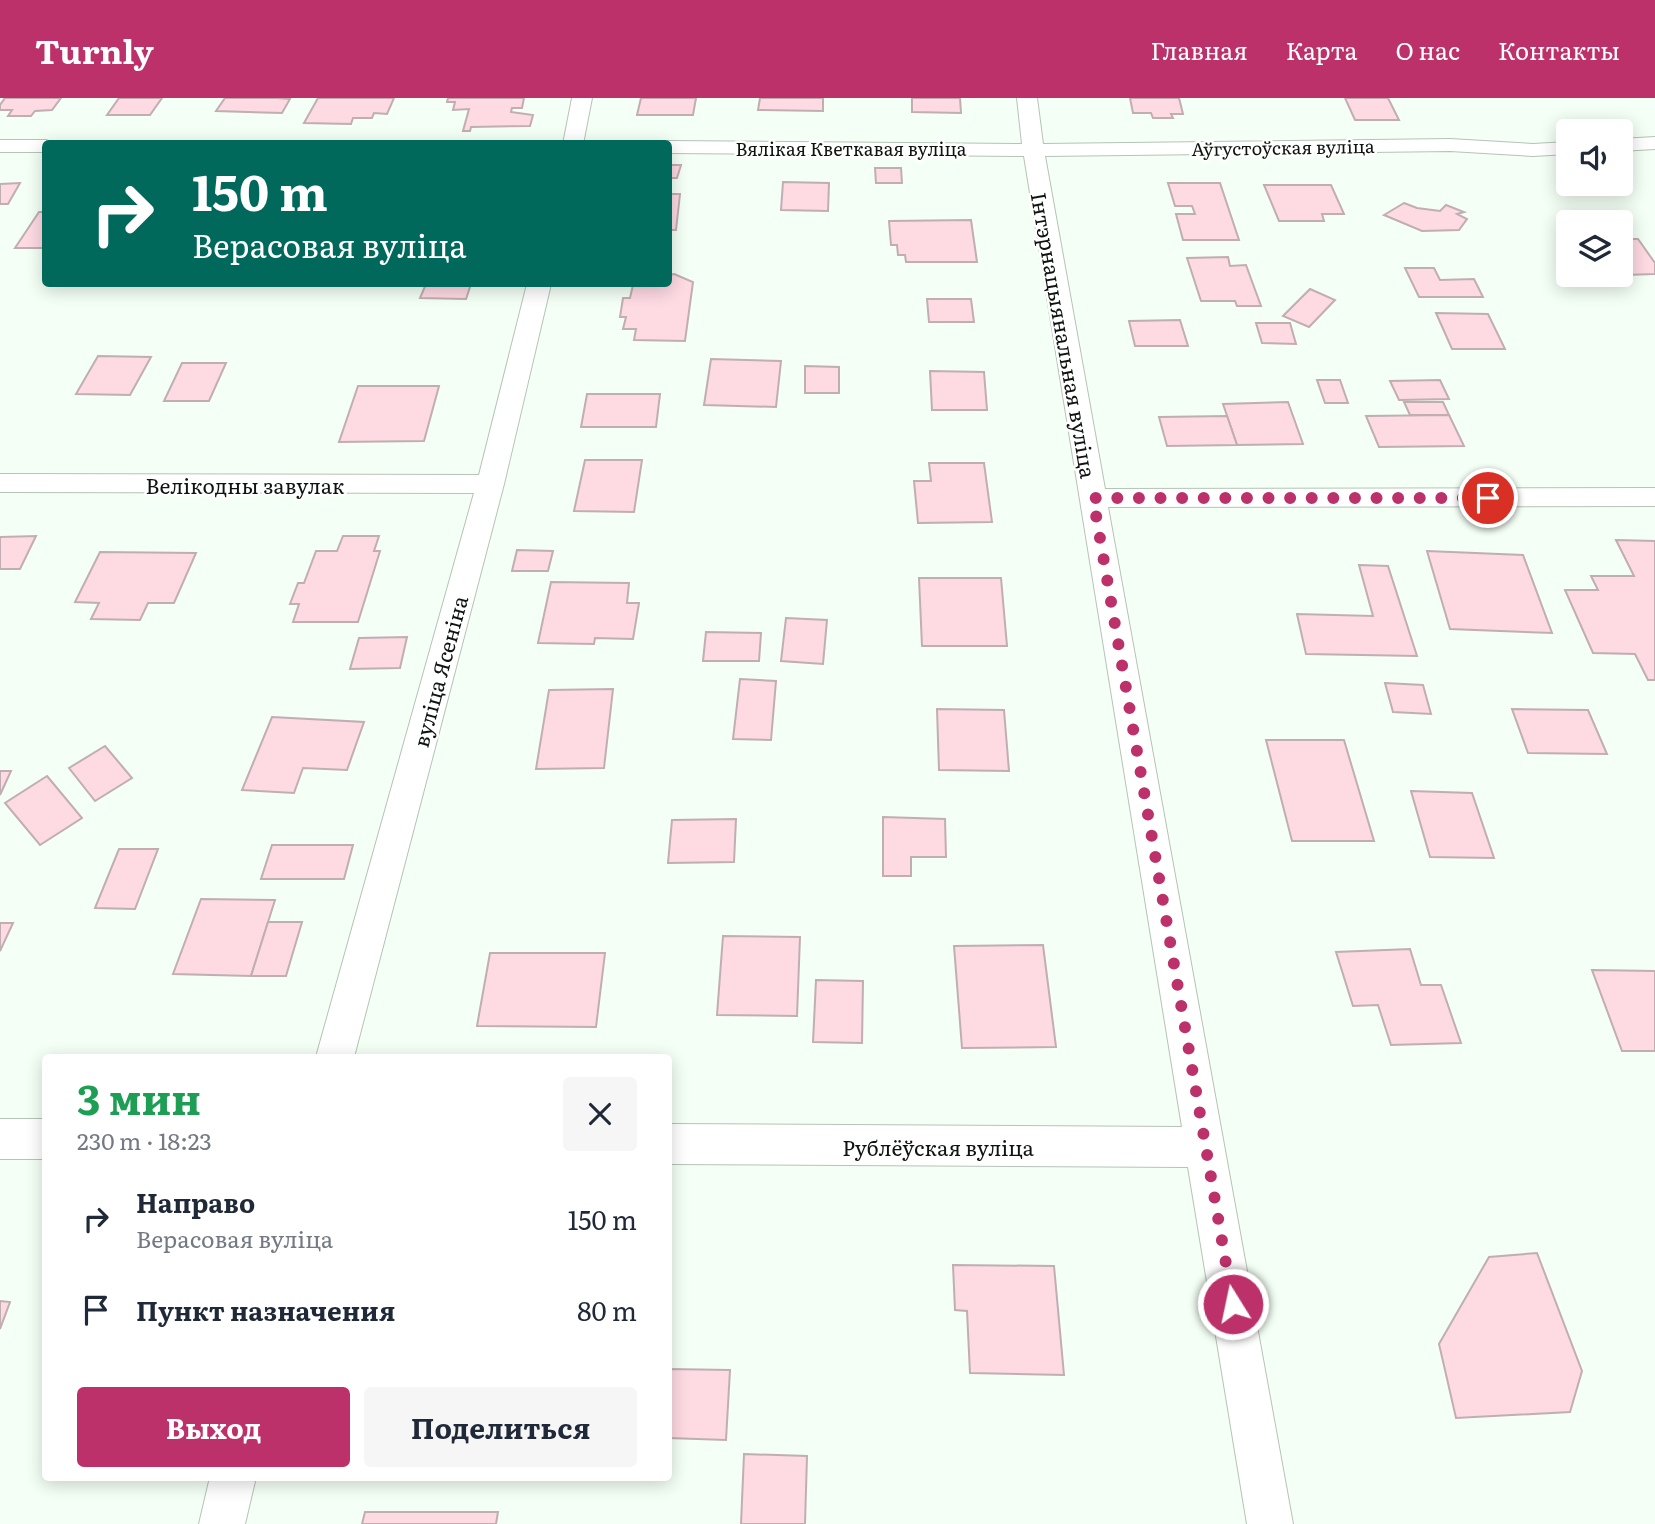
<!DOCTYPE html>
<html lang="ru">
<head>
<meta charset="utf-8">
<style>
  :root { --surface:#fff; --page:#f6f6f7; --text:#1f2937; --muted:#747a83; --accent:#bc3169 }
  body { margin:0; font-family:Literata,serif; background:var(--page); color:var(--text); height:100vh; display:flex; flex-direction:column; font-size:26px; white-space:nowrap }
  * { box-sizing:border-box; margin:0 }
  p { font-size:23px; color:var(--muted) }
  .icon { flex:none; width:38px; height:38px; fill:none; stroke:currentColor; stroke-width:2; stroke-linecap:round; stroke-linejoin:round }
  .map { position:relative; flex:1; overflow:hidden }
  .panel { position:absolute; left:42px; top:956px; width:630px; height:427px; display:flex; flex-direction:column; background:var(--surface); border-radius:7px; box-shadow:0 4px 18px #0003 }
  .panel>* { flex:none }
  .guide { position:absolute; left:42px; top:42px; width:630px; height:147px; border-radius:7px; box-shadow:0 4px 18px #0003; background:#00695c; color:#fff; overflow:hidden }
  .controls { position:absolute; left:1556px; top:21px; display:grid; gap:14px }
  .controls a { display:grid; place-items:center; width:77px; height:77px; border-radius:7px; background:var(--surface); box-shadow:0 4px 18px #0003; font-size:35px }
  .pin { position:absolute; display:grid; place-items:center; width:60px; height:60px; color:#fff; margin:-30px; border:4px solid #fff; border-radius:50%; box-shadow:0 2px 7px #0007 }
  .me { position:absolute; width:77px; margin:-38px; rotate:350deg; stroke-linejoin:round; filter:drop-shadow(0 0 5px #0008) }
  .turn { display:flex; align-items:center; gap:24px; height:147px; padding:0 35px; font-size:32px }
  .turn .icon { width:91px; height:91px; stroke-width:2.5 }
  .turn b { display:block; font-size:49px; line-height:60px }
  .round { display:grid; place-items:center; flex:none; width:74px; height:74px; border-radius:7px; background:var(--page) }
  .overview { display:flex; align-items:center; justify-content:space-between; height:119px; padding:0 35px }
  h1 { font-size:42px; font-weight:700; line-height:52px; color:#1e9e55 }
  .primary-button { display:flex; gap:14px; margin-top:auto; padding:14px 35px }
  .primary-button a { flex:1; height:80px; border-radius:7px; background:var(--accent); color:#fff; font-size:28px; font-weight:700; line-height:80px; text-align:center }
  .primary-button a+a { background:var(--page); color:var(--text) }
  ul { padding:0; list-style:none }
  li { display:flex; align-items:center; gap:21px; height:91px; padding:0 35px }
  li div { flex:1 }
  li b { display:block; font-size:26px }
  li em { font-style:normal }
  header { display:flex; align-items:center; gap:42px; box-sizing:border-box; height:98px; padding:0 35px; background:var(--accent); color:#fff }
  header strong { font-size:33px }
  nav { display:flex; gap:38px; margin-inline-start:auto; font-size:24px }
  .map>svg:first-child { display:block }
</style>
</head>
<body>
<header>
<strong>Turnly</strong>
<nav><a>Главная</a><a>Карта</a><a>О нас</a><a>Контакты</a></nav>
</header>
<div class="map">
<svg width="1655" height="1426" viewBox="0 0 1655 1426">
  <rect width="100%" height="100%" fill="#f4fff5"/>
  <g fill="#fedae3" stroke="#c0aeb3" stroke-width="2">
    <path d="M5,0H61L52,12L35,13L31,18H8L12,12H0V7Z"/>
    <path d="M119,0H162L150,17H107Z"/>
    <path d="M225,0H277L290,1L282,15L216,13Z"/>
    <path d="M318,0H394L387,16L374,15L372,20H353L351,26L304,25Z"/>
    <path d="M448,0H524L522,10H512L511,14L533,17L530,28L471,29L470,33H463L469,11L453,12L455,4H447Z"/>
    <path d="M641,0H696L693,17H637Z"/>
    <path d="M760,0H823V13L758,12Z"/>
    <path d="M912,0H960L961,15L912,14Z"/>
    <path d="M1130,0H1179L1183,16H1171L1173,20H1153L1151,15H1133Z"/>
    <path d="M1345,0H1388L1399,22H1355Z"/>
    <path d="M668,67H681L677,80H668Z"/>
    <path d="M875,70H901L902,85H876Z"/>
    <path d="M783,84L829,85L828,113L781,112Z"/>
    <path d="M20,85L8,106H0V86Z"/>
    <path d="M1168,85H1220L1239,142H1183L1176,116H1195L1192,108H1175Z"/>
    <path d="M1264,87H1331L1344,116H1322L1324,123H1279Z"/>
    <path d="M668,96H680L676,132H668Z"/>
    <path d="M1404,105L1417,110L1440,113L1446,107L1464,114L1457,116L1467,121L1459,132L1422,133L1384,117Z"/>
    <path d="M39,114H46V150H15Z"/>
    <path d="M971,122L977,164H906L905,157H898L897,147H891L889,123Z"/>
    <path d="M1620,141H1638L1655,165V176L1625,177L1620,170Z"/>
    <path d="M1228,159L1230,168L1246,167L1261,208H1237L1235,203H1201L1187,160Z"/>
    <path d="M1405,170H1434L1440,182L1474,181L1483,199H1419Z"/>
    <path d="M674,176L693,184L685,243L634,242L636,231H623L626,219H620L623,200H630L633,187L668,186V177Z"/>
    <path d="M97,186H145L143,188H95Z"/>
    <path d="M426,186H471L466,201L420,200Z"/>
    <path d="M1310,191L1335,202L1309,229L1283,218Z"/>
    <path d="M927,201H971L974,224H929Z"/>
    <path d="M1436,215L1488,216L1505,251H1452Z"/>
    <path d="M1180,222L1188,248H1135L1129,223Z"/>
    <path d="M1256,225H1290L1296,246L1262,245Z"/>
    <path d="M98,258L151,259L130,297L76,296Z"/>
    <path d="M711,261L781,263L776,309L704,307Z"/>
    <path d="M182,265H226L209,303H164Z"/>
    <path d="M805,268L839,269V295H805Z"/>
    <path d="M930,273L984,274L987,312H932Z"/>
    <path d="M1317,282H1340L1348,305H1325Z"/>
    <path d="M1440,282L1449,301L1399,302L1390,283Z"/>
    <path d="M358,288H439L424,343L339,344Z"/>
    <path d="M587,296H660L656,329H581Z"/>
    <path d="M1288,304L1303,346L1237,347L1223,306Z"/>
    <path d="M1404,304H1443L1449,317H1410Z"/>
    <path d="M1449,317L1464,348L1379,349L1366,318Z"/>
    <path d="M1227,318L1237,347L1167,348L1159,319Z"/>
    <path d="M585,362H642L634,414L574,413Z"/>
    <path d="M929,365H984L992,424L918,425L914,383H931Z"/>
    <path d="M36,438L20,471H0V439Z"/>
    <path d="M343,438H379L374,453H380L358,524H293L299,506H290L298,485H304L316,453H337Z"/>
    <path d="M1616,442L1655,443V582H1648L1635,556L1593,555L1565,492H1598L1591,478H1634Z"/>
    <path d="M517,452L553,453L548,473H512Z"/>
    <path d="M1427,453L1523,457L1552,535L1450,531Z"/>
    <path d="M100,454L196,455L174,505H148L140,522L91,521L99,505L75,504Z"/>
    <path d="M1359,467L1388,468L1417,558L1306,556L1297,516L1373,518Z"/>
    <path d="M919,480H1001L1007,548H922Z"/>
    <path d="M551,484L629,485L627,505H639L633,541L595,540L594,546L538,545Z"/>
    <path d="M786,520L827,522L823,566L781,563Z"/>
    <path d="M706,534L761,535L759,563H703Z"/>
    <path d="M407,539L400,570L350,571L359,540Z"/>
    <path d="M740,581L776,583L771,642L733,641Z"/>
    <path d="M1385,585L1423,587L1431,616L1393,614Z"/>
    <path d="M613,591L604,670L536,671L549,592Z"/>
    <path d="M937,611L1004,612L1009,673L939,672Z"/>
    <path d="M1512,611L1588,612L1607,656L1528,655Z"/>
    <path d="M272,619L364,624L347,672L303,670L294,695L242,692Z"/>
    <path d="M1266,642H1344L1374,743H1292Z"/>
    <path d="M105,648L132,680L95,703L69,670Z"/>
    <path d="M0,673H11L0,697Z"/>
    <path d="M47,678L82,720L40,747L5,705Z"/>
    <path d="M1411,693L1472,695L1494,760L1430,759Z"/>
    <path d="M883,719L945,721L946,759H911V778H883Z"/>
    <path d="M736,721L734,764L668,765L672,722Z"/>
    <path d="M272,747H353L344,781H261Z"/>
    <path d="M119,751H158L135,811L95,810Z"/>
    <path d="M201,801L275,802L251,878L173,876Z"/>
    <path d="M268,824H302L286,878H251Z"/>
    <path d="M0,825H13L0,853Z"/>
    <path d="M723,838L800,839L797,918L717,917Z"/>
    <path d="M1043,847L1056,949L962,950L954,848Z"/>
    <path d="M1410,851L1421,887H1441L1461,945L1391,947L1378,907L1353,908L1336,854Z"/>
    <path d="M490,855H605L596,929L477,928Z"/>
    <path d="M1592,872L1655,873V953H1622Z"/>
    <path d="M816,882L863,883L862,945L813,944Z"/>
    <path d="M1537,1155L1582,1273L1570,1314L1456,1320L1439,1246L1489,1159Z"/>
    <path d="M953,1167L1054,1168L1064,1277L970,1275L967,1213L955,1212Z"/>
    <path d="M0,1203L10,1204L0,1231Z"/>
    <path d="M668,1271L730,1272L726,1342L668,1340Z"/>
    <path d="M744,1356L807,1358L805,1426H741Z"/>
    <path d="M365,1414H498L496,1426H362Z"/>
  </g>
  <g fill="none" stroke-linecap="round" stroke-linejoin="round">
    <defs>
      <g id="street">
        <path d="M572,0H592L583,46H563Z"/>
        <path d="M1017,0H1037L1043,46L1450,41L1533,46L1568,44V56L1533,58L1450,53L1045,58L1105,391L1655,390V408L1108,409L1293,1426H1247L1188,1069L668,1066V1026L1182,1029L1024,58L668,55V46H660L668,43L1022,46Z"/>
        <path d="M1655,39V51L1620,53V41Z"/>
        <path d="M0,42H46L55,46H46V54H0Z"/>
        <path d="M527,186H551L504,386L354,959H316L474,395L0,394V376L479,377Z"/>
        <rect x="0" y="1021" width="46" height="40"/>
        <path d="M210,1379H256L245,1426H199Z"/>
      </g>
    </defs>
    <use href="#street" stroke="#b6c3b7" stroke-width="2"/>
    <use href="#street" fill="#fff" fill-rule="evenodd"/>
  </g>
  <g fill="none" stroke-linecap="round" stroke-linejoin="round">
    <path stroke="#bc3169" stroke-width="12" stroke-dasharray="0 21.6" d="M1233,1206L1093,400H1488"/>
  </g>
  <g text-anchor="middle" dominant-baseline="central" stroke-width="5" stroke-linejoin="round" paint-order="stroke">
    <g font-size="18" fill="#0f1410" stroke="#fff">
      <text transform="translate(1283 49) rotate(-1)">Аўгустоўская вуліца</text>
      <text x="851" y="50">Вялікая Кветкавая вуліца</text>
    </g>
    <g font-size="21" fill="#0f1410" stroke="#fff">
      <text transform="translate(1065 237) rotate(80)">Інтэрнацыянальная вуліца</text>
      <text x="245" y="386">Велікодны завулак</text>
      <text transform="translate(439 573) rotate(-75)">вуліца Ясеніна</text>
      <text x="938" y="1048">Рублёўская вуліца</text>
    </g>
  </g>
</svg>
<div class="controls">
<a><svg class="icon" aria-label="sound" viewBox="0 0 24 24"><path d="M4 9h4l5-4v14l-5-4H4zM17 9q2 3 0 6"/></svg></a>
<a><svg class="icon" aria-label="layers" viewBox="0 0 24 24"><path d="M12 4l9 5-9 5-9-5zM3 14l9 5 9-5"/></svg></a>
</div>
<div class="pin" style="left:1488px;top:400px;background:#d93025"><svg class="icon" aria-label="arrive" viewBox="0 0 24 24"><path d="M6 21V4h12l-3 4 3 4H6"/></svg></div>
<svg class="me" style="left:1233px;top:1206px" viewBox="-20 -20 40 40"><circle r="17" fill="#bc3169" stroke="#fff" stroke-width="3"/><path d="M0-11L8 9 0 5-8 9z" fill="#fff"/></svg>
<div class="guide">
<div class="turn"><svg class="icon" aria-label="right" viewBox="0 0 24 24"><path d="M7 20v-9h11M14 6l5 5-5 5"/></svg><div><b>150 m</b>Верасовая вуліца</div></div>
</div>
<section class="panel">
<div class="overview"><div><h1>3 мин</h1><p>230 m · 18:23</p></div><a class="round"><svg class="icon" aria-label="close" viewBox="0 0 24 24"><path d="M6 6l12 12M18 6L6 18"/></svg></a></div>
<ul>
<li><svg class="icon" aria-label="right" viewBox="0 0 24 24"><path d="M7 20v-9h11M14 6l5 5-5 5"/></svg><div><b>Направо</b><p>Верасовая вуліца</p></div><em>150 m</em></li>
<li><svg class="icon" aria-label="arrive" viewBox="0 0 24 24"><path d="M6 21V4h12l-3 4 3 4H6"/></svg><div><b>Пункт назначения</b></div><em>80 m</em></li>
</ul>
<div class="primary-button"><a>Выход</a><a>Поделиться</a></div>
</section>
</div>
</body>
</html>
